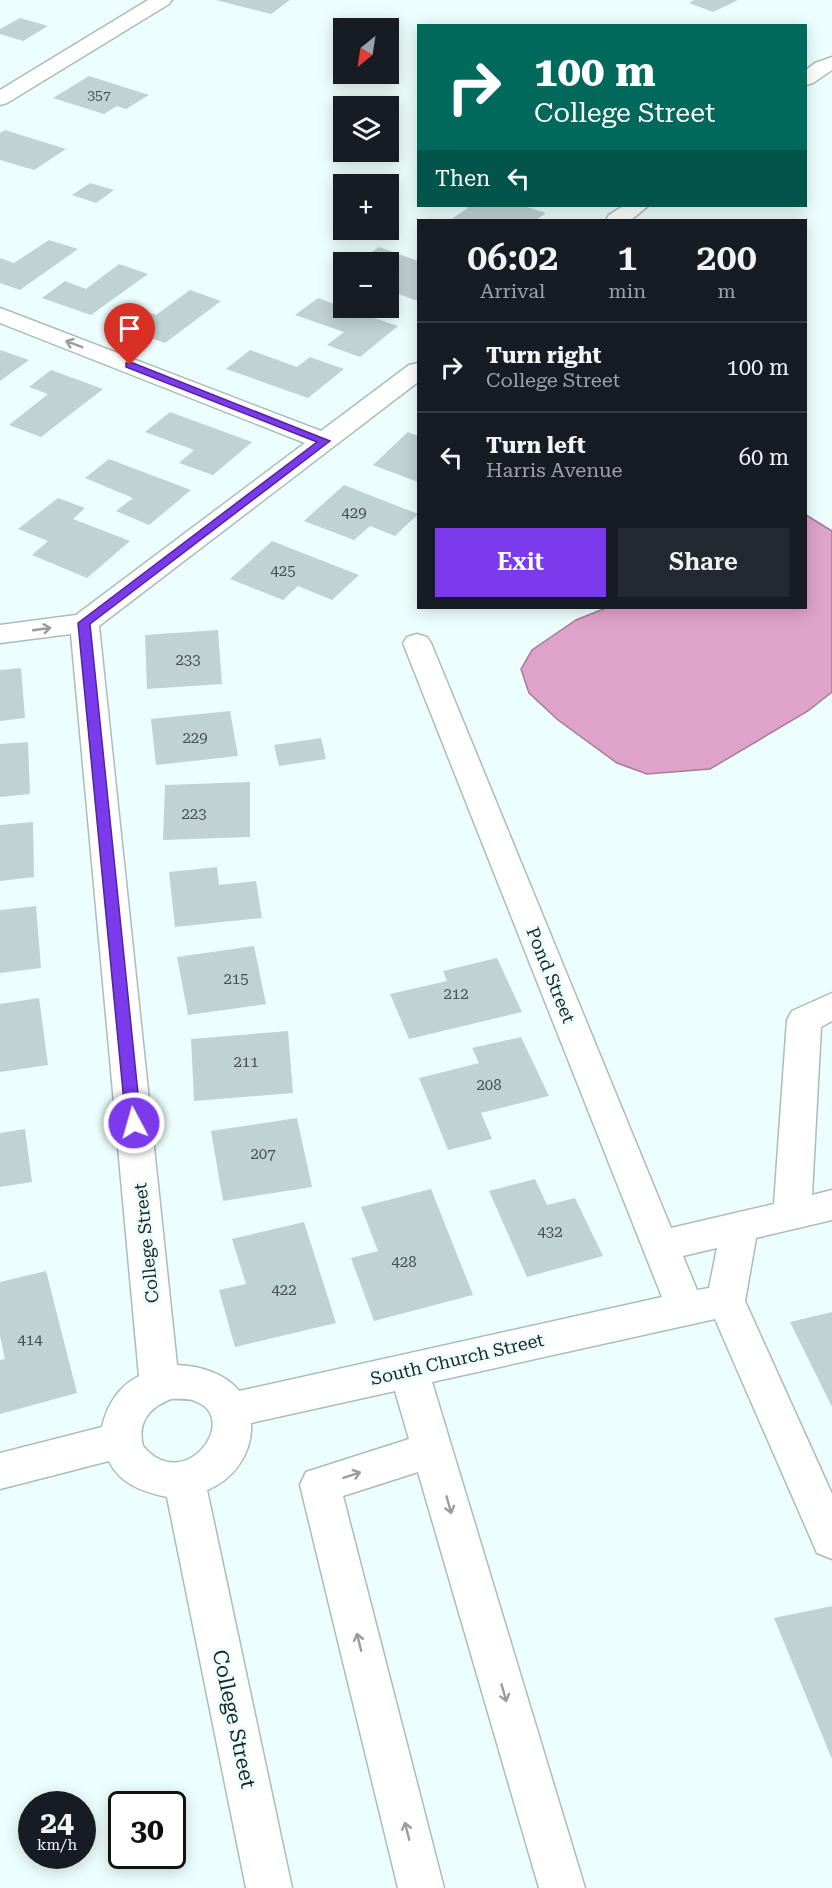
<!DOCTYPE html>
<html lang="en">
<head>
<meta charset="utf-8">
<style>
  :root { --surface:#171b24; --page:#242831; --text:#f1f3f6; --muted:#9ea1a6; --line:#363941; --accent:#7c3aed }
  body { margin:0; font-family:"Roboto Serif",serif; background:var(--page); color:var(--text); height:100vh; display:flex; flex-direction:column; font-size:22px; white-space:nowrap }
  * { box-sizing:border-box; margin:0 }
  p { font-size:20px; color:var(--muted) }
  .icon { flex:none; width:33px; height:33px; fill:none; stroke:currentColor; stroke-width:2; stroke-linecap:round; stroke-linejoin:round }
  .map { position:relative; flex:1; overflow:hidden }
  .sheet { position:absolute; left:417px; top:219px; width:390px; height:390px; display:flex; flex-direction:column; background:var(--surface); border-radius:0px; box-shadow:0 3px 15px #0003 }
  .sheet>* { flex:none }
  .hud { position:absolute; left:417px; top:24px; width:390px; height:183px; border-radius:0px; box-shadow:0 3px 15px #0003; background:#00695c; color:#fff; overflow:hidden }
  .needle { width:39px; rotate:210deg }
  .controls { position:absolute; left:333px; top:18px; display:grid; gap:12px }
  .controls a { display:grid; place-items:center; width:66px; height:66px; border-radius:0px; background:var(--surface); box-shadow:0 3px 15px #0003; font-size:30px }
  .speed { position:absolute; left:18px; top:1791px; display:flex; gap:12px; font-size:30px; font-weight:700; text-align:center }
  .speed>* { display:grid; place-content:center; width:78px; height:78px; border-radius:50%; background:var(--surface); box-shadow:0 3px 15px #0003; line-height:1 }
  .speed small { font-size:15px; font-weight:400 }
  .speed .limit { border:3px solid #111; border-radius:9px; background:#fff; color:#111 }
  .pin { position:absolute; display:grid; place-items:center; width:51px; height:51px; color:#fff; margin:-62px -26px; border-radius:50% 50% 50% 0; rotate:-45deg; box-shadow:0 0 6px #0007 }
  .pin .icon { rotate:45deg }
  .me { position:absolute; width:66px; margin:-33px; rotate:354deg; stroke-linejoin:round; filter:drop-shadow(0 0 4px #0008) }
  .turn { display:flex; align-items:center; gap:21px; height:126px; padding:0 18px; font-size:27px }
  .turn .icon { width:78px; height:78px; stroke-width:2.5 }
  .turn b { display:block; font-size:42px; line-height:51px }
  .then { display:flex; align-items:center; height:57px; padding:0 18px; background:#0003; gap:12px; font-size:22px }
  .eta { display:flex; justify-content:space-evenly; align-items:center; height:102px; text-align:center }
  .eta b { font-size:36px; font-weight:600; line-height:42px }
  .primary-button { display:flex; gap:12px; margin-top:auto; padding:12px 18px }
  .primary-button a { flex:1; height:69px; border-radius:0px; background:var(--accent); color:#fff; font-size:24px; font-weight:600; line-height:69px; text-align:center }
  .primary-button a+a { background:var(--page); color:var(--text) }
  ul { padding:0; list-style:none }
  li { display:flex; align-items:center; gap:18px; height:90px; padding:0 18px; border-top:2px solid var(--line) }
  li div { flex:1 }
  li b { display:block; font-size:22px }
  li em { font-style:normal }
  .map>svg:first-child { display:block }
</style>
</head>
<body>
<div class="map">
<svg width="832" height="1888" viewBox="0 0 832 1888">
  <rect width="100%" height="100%" fill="#ecfefd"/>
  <path fill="#dfa2ca" stroke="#a57c98" stroke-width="1.5" d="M806,515L832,531V692L808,711L710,769L647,774L617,763L558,720L529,693L521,669L532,650L576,620L606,608H806Z"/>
  <g fill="#c1d2d2">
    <path d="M216,0H290L271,14Z"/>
    <path d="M694,0H738L713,12L689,3Z"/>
    <path d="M20,18L48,26L23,41L0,34V29Z"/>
    <path d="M89,76L149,95L126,109L117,106L104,114L53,98Z"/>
    <path d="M5,130L66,149L34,170L0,160V133Z"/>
    <path d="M90,183L114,190L96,203L72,195Z"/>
    <path d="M463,206H524L546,213L536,220H450L468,208Z"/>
    <path d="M49,240L78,249L20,290L0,283V258L14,263Z"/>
    <path d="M379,247L418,261V301L388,290V262H358Z"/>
    <path d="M119,264L148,274L91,315L42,298L65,281L86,289Z"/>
    <path d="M190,290L221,301L165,343L116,326L139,309L156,315Z"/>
    <path d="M318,298L344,308L398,326L360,357L327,345L344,332L295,315Z"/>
    <path d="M0,350L29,360L0,381Z"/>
    <path d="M250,350L297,367L310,357L344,369L308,398L226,369Z"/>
    <path d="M51,370L103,389L41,437L9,425L48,394L29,387Z"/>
    <path d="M170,412L252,442L213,475L179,463L194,450L145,432Z"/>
    <path d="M408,432L418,436V482L373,465Z"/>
    <path d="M109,459L191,490L149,525L116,511L133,498L85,478Z"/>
    <path d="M344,485L418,514L395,536L370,526L354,540L304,521Z"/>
    <path d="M58,498L85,508L73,519L130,541L87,578L32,555L48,541L18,529Z"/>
    <path d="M272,541L359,575L332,600L298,586L283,600L230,579Z"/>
    <path d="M218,630L222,684L147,689L145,635Z"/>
    <path d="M21,668L25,718L0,721V670Z"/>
    <path d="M230,711L238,756L156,765L151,719Z"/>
    <path d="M321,738L326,759L279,766L274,745Z"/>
    <path d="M28,742L30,794L0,797V744Z"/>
    <path d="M250,782V837L163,840L165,785Z"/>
    <path d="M33,822L34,877L0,881V825Z"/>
    <path d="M217,867L219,885L256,881L262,918L175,927L169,872Z"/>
    <path d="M36,906L41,968L0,973V910Z"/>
    <path d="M254,946L266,1004L188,1015L177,957Z"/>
    <path d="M497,958L522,1012L409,1039L390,994L447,981L443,971Z"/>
    <path d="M39,998L48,1065L0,1072V1004Z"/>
    <path d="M288,1031L293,1093L194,1101L191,1039Z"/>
    <path d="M521,1037L549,1096L481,1113L492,1139L448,1150L419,1078L479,1063L472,1048Z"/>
    <path d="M297,1118L312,1187L223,1201L211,1131Z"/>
    <path d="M25,1129L32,1182L0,1187V1133Z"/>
    <path d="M535,1179L547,1205L575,1198L603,1256L527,1277L489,1191Z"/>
    <path d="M431,1189L473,1295L374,1321L351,1258L378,1251L361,1207Z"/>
    <path d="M304,1222L336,1323L235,1347L219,1290L246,1284L232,1239Z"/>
    <path d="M46,1271L77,1393L0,1414V1360L5,1359L0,1336V1282Z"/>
    <path d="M832,1312V1407L790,1322Z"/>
    <path d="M832,1606V1759L774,1618Z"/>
  </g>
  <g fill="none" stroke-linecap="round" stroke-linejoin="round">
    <defs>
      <g id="minor">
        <path d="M148,0H172L169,4L7,103L0,105V90Z"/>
        <path d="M832,57V70L813,83L806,85V70L815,63Z"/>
        <path d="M623,206H648L631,220H606L609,215Z"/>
        <path d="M0,308L321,431L409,365L418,363V382L99,626L177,1365C200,1366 225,1373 239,1391L662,1297L403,643L407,637L417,634L427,637L431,643L671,1228L774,1204L787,1020L792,1011L832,993V1021L821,1027L812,1195L832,1190V1220L756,1238L745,1301L832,1494V1559L817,1553L715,1319L432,1382L585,1888H539L418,1472L343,1496L444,1888H398L300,1485L306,1472L409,1439L395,1391L251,1423C253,1453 233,1480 207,1490L292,1888H246L167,1497C143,1492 120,1484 109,1461L0,1489V1453L102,1427C107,1405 119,1386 139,1376L71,634L0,643V625L76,615L305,443L0,323ZM717,1248L709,1288L697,1290L683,1256ZM171,1399C178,1399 188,1398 195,1401C242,1418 185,1496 143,1446C137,1422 150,1407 171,1399Z"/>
      </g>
    </defs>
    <use href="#minor" stroke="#abbcbb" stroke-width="3"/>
    <use href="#minor" fill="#fff" fill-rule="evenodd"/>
  </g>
  <defs><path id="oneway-shaft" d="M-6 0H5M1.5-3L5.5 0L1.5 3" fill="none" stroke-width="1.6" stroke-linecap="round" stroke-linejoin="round" transform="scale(1.5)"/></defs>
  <g stroke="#9a9c9c">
    <use href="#oneway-shaft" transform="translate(74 344) rotate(-159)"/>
    <use href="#oneway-shaft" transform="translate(42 629) rotate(-8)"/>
    <use href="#oneway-shaft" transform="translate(352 1475) rotate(-18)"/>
    <use href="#oneway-shaft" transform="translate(449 1505) rotate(74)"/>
    <use href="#oneway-shaft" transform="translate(359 1642) rotate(-104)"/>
    <use href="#oneway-shaft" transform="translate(504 1693) rotate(74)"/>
    <use href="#oneway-shaft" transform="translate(407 1831) rotate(-104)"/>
  </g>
  <path fill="#7c3aed" stroke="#51269a" stroke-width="1.5" d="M126,363H133L330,441L90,624L141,1123L139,1127H128L126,1123L78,623L317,442L126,367Z"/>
  <g text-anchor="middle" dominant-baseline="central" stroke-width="6" stroke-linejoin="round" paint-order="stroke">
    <g font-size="14" fill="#475050">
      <text x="99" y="95">357</text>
    </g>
    <g font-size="15" fill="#475050">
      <text x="354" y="513">429</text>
      <text x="283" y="571">425</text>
      <text x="188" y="660">233</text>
      <text x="195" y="738">229</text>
      <text x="194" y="814">223</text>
      <text x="236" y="979">215</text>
      <text x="456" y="994">212</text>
      <text x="246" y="1062">211</text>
      <text x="489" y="1085">208</text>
      <text x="263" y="1154">207</text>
      <text x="550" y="1232">432</text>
      <text x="404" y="1262">428</text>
      <text x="284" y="1290">422</text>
      <text x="30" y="1340">414</text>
    </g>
    <g font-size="18" fill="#1e2424" stroke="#ecfefd">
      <text transform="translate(551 975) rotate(68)">Pond Street</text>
      <text transform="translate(146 1243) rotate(-96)">College Street</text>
      <text transform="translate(457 1359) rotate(-13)">South Church Street</text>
    </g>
    <g font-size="21" fill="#1e2424" stroke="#ecfefd">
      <text transform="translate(234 1719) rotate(78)">College Street</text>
    </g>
  </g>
</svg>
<div class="controls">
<a><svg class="needle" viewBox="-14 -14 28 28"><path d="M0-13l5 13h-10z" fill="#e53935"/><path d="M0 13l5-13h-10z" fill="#9ea1a6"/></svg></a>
<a><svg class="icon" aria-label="layers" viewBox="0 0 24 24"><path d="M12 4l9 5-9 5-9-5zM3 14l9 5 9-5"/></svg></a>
<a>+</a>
<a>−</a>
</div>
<div class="speed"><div>24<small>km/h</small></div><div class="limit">30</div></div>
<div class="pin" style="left:130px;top:365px;background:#d93025"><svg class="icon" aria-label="arrive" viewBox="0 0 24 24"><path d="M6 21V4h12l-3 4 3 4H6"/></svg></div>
<svg class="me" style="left:134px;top:1123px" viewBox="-20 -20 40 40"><circle r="17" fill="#7c3aed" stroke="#fff" stroke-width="3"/><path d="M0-11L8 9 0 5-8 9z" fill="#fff"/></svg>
<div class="hud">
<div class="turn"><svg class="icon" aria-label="right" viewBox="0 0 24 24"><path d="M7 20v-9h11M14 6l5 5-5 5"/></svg><div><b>100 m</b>College Street</div></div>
<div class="then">Then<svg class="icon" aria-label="left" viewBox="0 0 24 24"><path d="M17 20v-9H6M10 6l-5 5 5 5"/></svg></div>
</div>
<section class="sheet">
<div class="eta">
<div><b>06:02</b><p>Arrival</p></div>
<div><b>1</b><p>min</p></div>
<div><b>200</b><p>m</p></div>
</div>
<ul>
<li><svg class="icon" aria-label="right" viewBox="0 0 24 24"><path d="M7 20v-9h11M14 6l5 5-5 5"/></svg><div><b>Turn right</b><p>College Street</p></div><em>100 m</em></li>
<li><svg class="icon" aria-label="left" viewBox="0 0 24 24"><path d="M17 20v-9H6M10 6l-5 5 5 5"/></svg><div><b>Turn left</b><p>Harris Avenue</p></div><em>60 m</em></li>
</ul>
<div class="primary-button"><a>Exit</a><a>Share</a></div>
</section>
</div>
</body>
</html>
